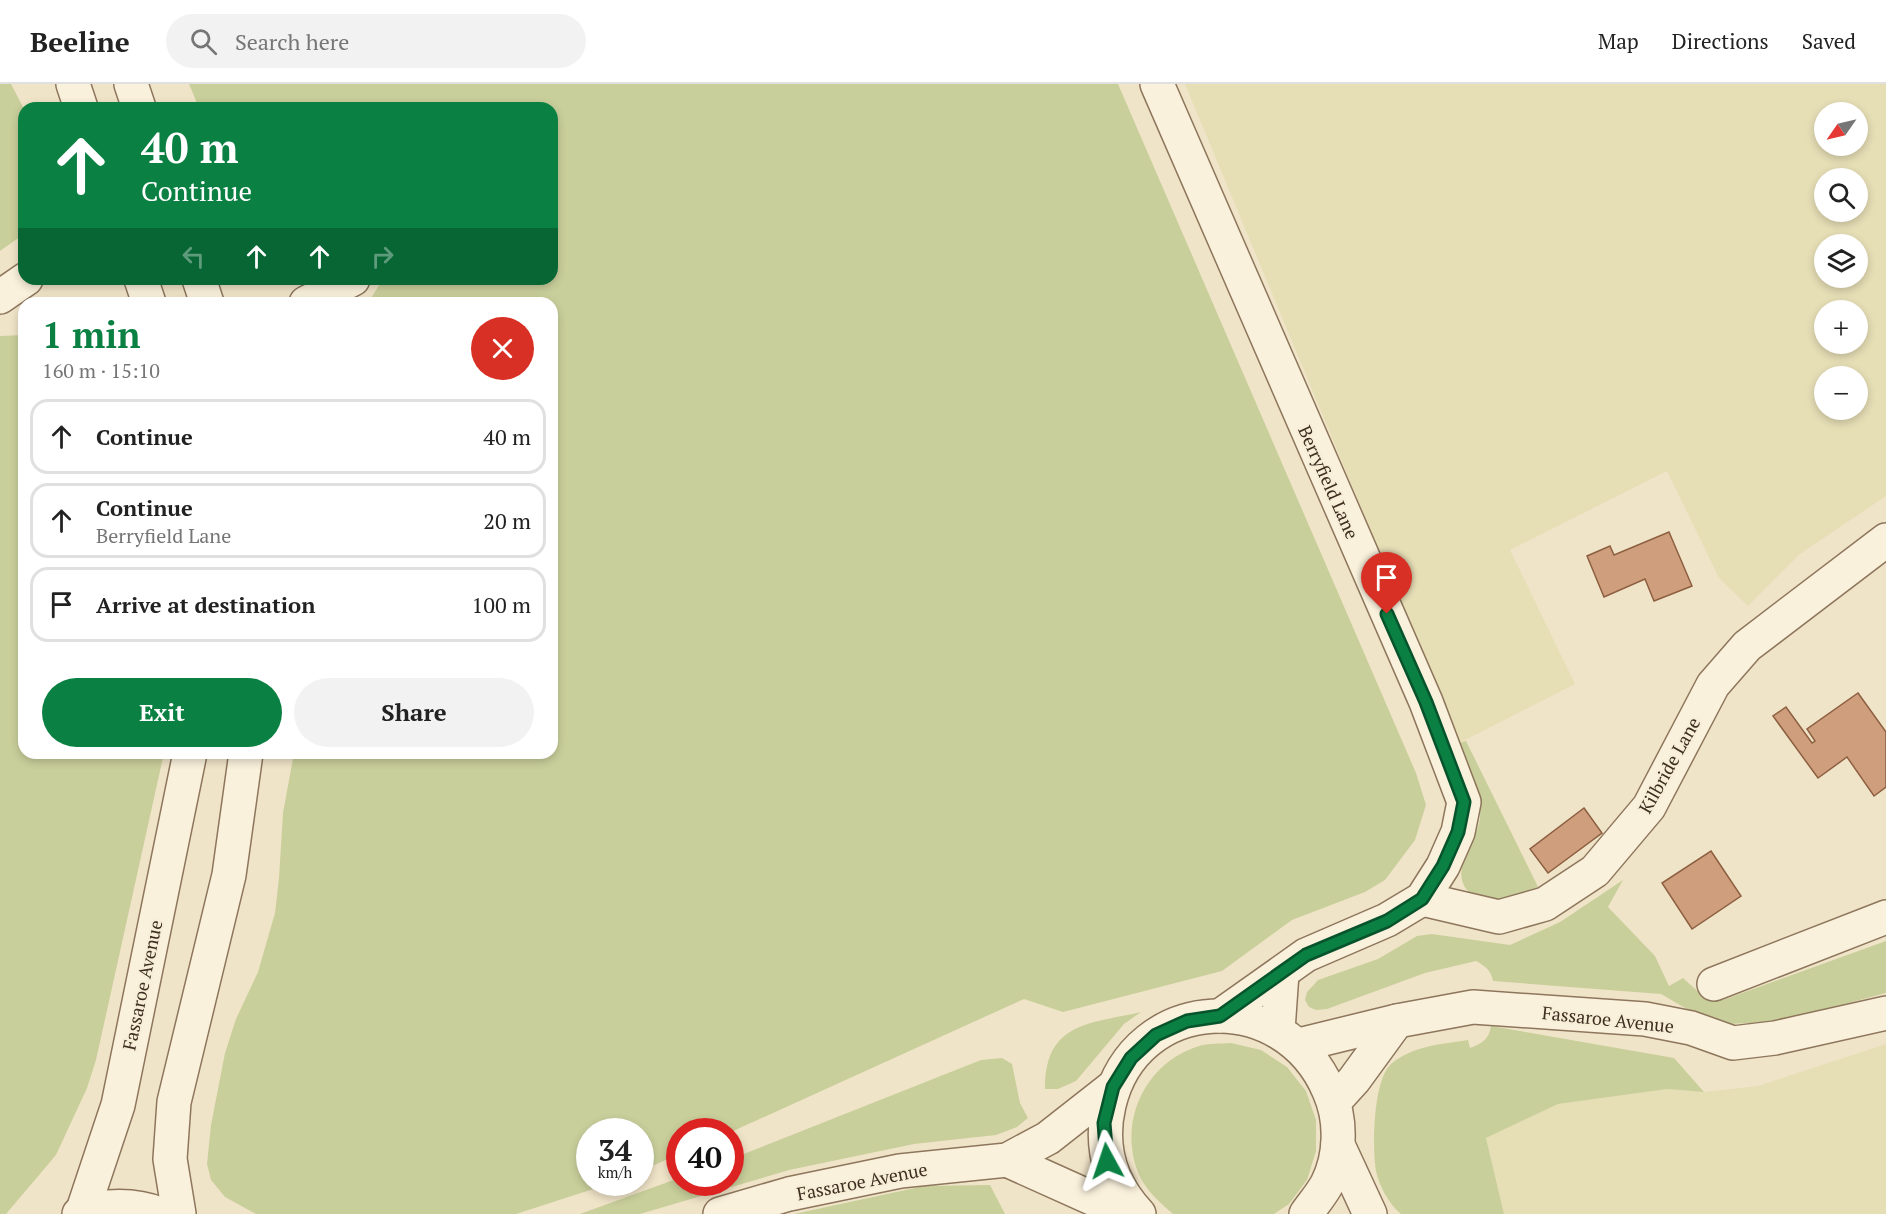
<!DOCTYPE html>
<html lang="en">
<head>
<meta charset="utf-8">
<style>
  :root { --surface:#fff; --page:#f2f2f2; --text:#222; --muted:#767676; --line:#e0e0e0; --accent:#0b8043 }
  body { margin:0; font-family:"PT Serif",serif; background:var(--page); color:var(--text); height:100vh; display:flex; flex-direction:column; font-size:22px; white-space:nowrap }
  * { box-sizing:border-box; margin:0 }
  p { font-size:20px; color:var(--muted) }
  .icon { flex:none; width:33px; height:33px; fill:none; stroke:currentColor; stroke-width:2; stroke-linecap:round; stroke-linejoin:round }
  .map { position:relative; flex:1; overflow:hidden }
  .sheet { position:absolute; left:18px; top:213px; width:540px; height:462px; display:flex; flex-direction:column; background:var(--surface); border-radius:18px; box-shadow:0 3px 9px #0003 }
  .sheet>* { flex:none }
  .guide { position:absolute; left:18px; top:18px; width:540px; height:183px; border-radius:18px; box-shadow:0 3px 9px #0003; background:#0b8043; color:#fff; overflow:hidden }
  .needle { width:39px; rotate:236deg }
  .fabs { position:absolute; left:1814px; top:18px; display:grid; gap:12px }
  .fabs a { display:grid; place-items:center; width:54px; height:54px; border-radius:50%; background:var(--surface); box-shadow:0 3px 9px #0003; font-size:30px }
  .speed { position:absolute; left:576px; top:1034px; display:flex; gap:12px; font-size:30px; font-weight:700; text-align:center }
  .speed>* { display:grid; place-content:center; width:78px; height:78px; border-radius:50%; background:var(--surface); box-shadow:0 3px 9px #0003; line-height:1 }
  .speed small { font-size:15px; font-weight:400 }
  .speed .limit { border:9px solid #d22; background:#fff; color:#111 }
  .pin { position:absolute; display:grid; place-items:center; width:51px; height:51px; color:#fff; margin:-62px -26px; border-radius:50% 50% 50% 0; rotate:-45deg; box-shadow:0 0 6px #0007 }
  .pin .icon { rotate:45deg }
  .me { position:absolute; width:66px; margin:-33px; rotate:355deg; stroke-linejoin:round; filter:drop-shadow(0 0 4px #0008) }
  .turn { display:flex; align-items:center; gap:21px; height:126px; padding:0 24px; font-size:27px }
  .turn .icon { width:78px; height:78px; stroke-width:2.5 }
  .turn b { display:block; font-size:42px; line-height:51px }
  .lanes { display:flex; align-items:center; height:57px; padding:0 24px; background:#0003; justify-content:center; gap:30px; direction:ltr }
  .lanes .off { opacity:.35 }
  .round { display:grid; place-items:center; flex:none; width:63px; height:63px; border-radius:32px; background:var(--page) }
  .head { display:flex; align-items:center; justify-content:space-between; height:102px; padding:0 24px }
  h1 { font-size:36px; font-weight:700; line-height:45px; color:var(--accent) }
  .action { display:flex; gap:12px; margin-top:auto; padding:12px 24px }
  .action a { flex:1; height:69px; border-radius:36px; background:var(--accent); color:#fff; font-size:24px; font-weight:700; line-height:69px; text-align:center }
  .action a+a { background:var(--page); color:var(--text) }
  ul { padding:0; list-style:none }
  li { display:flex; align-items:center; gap:18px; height:75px; margin:0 12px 9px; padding:0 12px; border:3px solid var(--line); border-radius:18px }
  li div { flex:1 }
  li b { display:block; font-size:22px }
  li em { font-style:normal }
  header { display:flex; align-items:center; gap:36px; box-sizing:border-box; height:84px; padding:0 30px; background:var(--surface); border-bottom:2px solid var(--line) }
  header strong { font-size:28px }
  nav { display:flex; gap:33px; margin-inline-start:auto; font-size:21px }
  .search { width:420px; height:54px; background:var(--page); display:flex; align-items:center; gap:15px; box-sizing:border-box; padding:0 21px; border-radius:33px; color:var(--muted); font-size:22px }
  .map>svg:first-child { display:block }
</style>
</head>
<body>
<header>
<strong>Beeline</strong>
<div class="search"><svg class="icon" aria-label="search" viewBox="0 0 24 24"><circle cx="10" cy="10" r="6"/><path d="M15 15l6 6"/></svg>Search here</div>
<nav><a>Map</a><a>Directions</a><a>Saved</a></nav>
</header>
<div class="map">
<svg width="1886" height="1130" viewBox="0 0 1886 1130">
  <rect width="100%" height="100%" fill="#f0e4c8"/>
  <g fill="#e6deb5" fill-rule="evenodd">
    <path d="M1185,0H1886V412L1800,470L1748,522L1719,494L1667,387L1510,466L1575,600L1459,659ZM1824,28H1857V62H1824ZM1824,94H1857V128H1824ZM1824,160H1857V194H1824ZM1824,226H1857V260H1824ZM1824,292H1857V326H1824Z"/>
    <path d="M1886,960V1130H1504L1486,1054L1558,1020L1667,1005L1704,1008L1758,1002Z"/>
  </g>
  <g fill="#c9cf9b">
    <path d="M0,0H11L24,25V150L0,167Z"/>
    <path d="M189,0H1118L1416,689L1426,721L1415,756L1385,796L1365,808L1292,836L1222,887L1063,928L1024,915L731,1048L680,1047L679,1070L641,1087L640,1047H590V1098H615L516,1130H256L225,1113L211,1096L207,1080L211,1041L225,969L236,935L258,888L275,829L279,794L283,729L294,669H552V219H368L383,195H552V24H199Z"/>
    <path d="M24,251V669H164L96,976L87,1004L56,1071L6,1130H0V252Z"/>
    <path d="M1466,657L1540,807C1530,810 1519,816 1509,817C1482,820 1454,810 1463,778C1468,761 1482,745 1480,726C1478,703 1467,681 1459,659Z"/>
    <path d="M1623,796L1608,823L1655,872L1669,902L1683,894L1704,913L1723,916L1886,857V909L1777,938L1727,940L1697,931L1661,910L1493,897C1491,886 1485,882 1476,877L1425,889L1327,925L1316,926L1309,923L1305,916L1307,908L1318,896L1378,875L1417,852L1432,850L1510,861L1560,838Z"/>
    <path d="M1141,928L1124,940L1076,997L1058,1005H1045C1045,938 1089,940 1141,928Z"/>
    <path d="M1491,942L1674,974L1704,1008L1667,1005L1558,1020L1486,1054L1504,1130H1401C1389,1120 1379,1102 1376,1087C1372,1064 1373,996 1391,980C1412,962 1442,960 1468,956L1470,964C1483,959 1489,955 1491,942Z"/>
    <path d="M1231,959L1261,966L1287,983L1306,1007L1316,1036V1067L1307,1096L1289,1120L1274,1130H1173C1158,1117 1142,1103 1136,1083C1120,1033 1147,978 1199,962C1208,959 1221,960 1231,959Z"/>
    <path d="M1002,974L1012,980L1020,1019L1028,1034L1017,1043L996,1051L914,1060L789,1086L640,1130H580L679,1094L680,1098H730L731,1075L981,976Z"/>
    <path d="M990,1101L1005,1130H794L924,1102Z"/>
  </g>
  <g fill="#cf9f7d" stroke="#8d5f41" stroke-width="1.5">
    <path d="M1669,448L1692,502L1654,517L1645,495L1604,513L1587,472L1610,462L1614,471Z"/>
    <path d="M1858,609L1886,648V703L1874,712L1847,673L1818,694L1773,632L1786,623L1812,659L1815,657L1807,645Z"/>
    <path d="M1584,724L1602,749L1548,789L1530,765Z"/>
    <path d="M1711,767L1741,812L1692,845L1662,799Z"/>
  </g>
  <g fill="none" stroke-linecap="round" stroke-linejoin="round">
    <defs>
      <g id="minor">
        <path d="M1157,0L1426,618L1464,718L1458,748L1443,782L1422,815L1387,836L1306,871L1220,932"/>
        <path d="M0,213L26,195"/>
        <path d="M306,219L353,195"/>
        <path d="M1422,815L1499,833L1545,820L1595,787L1649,723L1713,601L1747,562L1886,456"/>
        <path d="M1714,900L1886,833"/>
        <path d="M1278,946L1282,889"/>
        <path d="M1299,961L1397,937L1473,923L1645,935L1691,944L1733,959L1775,954L1886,929"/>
        <path d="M1334,1018L1354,996L1397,937"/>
        <path d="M1338,1061L1370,1130"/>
      </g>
      <g id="tertiary">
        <path d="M73,0L81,24"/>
        <path d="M131,0L139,24"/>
        <path d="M141,195L149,219"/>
        <path d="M199,195L207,219"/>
        <path d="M1007,1076L1127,1130"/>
        <path d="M82,1129L118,1021L190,669"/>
        <path d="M79,1130C104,1120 135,1120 160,1130"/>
        <path d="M179,1130L170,1075L174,1018L229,791L246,669"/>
        <path d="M720,1130L789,1110L900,1087L1007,1076L1048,1054L1113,1003"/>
        <path d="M1139,1130C1110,1099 1099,1063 1109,1021C1135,909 1284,901 1329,1007C1342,1036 1341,1072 1327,1100C1321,1111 1313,1120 1306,1130"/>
      </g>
    </defs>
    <use href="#minor" stroke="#8d765c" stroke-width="36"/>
    <use href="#tertiary" stroke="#8d765c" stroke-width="36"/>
    <use href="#minor" stroke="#faf1dc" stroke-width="33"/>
    <use href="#tertiary" stroke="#faf1dc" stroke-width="33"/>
  </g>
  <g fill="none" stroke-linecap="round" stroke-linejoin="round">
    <defs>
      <path id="route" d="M1107,1077L1104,1039L1113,1003L1131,974L1156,951L1187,937L1220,932L1306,871L1387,837L1422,815L1443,782L1458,748L1464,718L1426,618L1387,530"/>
    </defs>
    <use href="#route" stroke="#07532c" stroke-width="15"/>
    <use href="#route" stroke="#0b8043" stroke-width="10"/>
  </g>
  <g text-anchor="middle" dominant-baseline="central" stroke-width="4.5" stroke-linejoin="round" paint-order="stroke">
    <g font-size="18" fill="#3d2e20" stroke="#f7eed8">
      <text transform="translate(1329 398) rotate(66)">Berryfield Lane</text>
      <text transform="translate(1669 681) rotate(-61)">Kilbride Lane</text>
      <text transform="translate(142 901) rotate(-78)">Fassaroe Avenue</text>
      <text transform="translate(1608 935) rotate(6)">Fassaroe Avenue</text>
      <text transform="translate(862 1097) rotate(-11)">Fassaroe Avenue</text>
    </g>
  </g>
</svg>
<div class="fabs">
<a><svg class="needle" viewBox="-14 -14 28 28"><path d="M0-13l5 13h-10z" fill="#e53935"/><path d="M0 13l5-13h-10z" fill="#767676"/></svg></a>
<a><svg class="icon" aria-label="search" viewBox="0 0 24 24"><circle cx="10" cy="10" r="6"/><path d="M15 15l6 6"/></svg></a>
<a><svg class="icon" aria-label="layers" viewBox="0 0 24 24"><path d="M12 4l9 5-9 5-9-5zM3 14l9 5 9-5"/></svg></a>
<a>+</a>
<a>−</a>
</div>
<div class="speed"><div>34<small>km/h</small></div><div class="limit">40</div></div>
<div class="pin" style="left:1387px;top:530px;background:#d93025"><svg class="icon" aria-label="arrive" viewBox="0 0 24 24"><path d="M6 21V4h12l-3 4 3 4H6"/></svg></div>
<svg class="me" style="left:1107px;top:1077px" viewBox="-20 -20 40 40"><path d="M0-17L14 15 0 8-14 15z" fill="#0b8043" stroke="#fff" stroke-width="4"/></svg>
<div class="guide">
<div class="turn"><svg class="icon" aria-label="ahead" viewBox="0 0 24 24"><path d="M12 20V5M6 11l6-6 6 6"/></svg><div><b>40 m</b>Continue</div></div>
<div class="lanes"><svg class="icon off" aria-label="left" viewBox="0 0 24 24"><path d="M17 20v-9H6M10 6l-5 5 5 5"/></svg><svg class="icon" aria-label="ahead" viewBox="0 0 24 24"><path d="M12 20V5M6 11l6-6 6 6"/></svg><svg class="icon" aria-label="ahead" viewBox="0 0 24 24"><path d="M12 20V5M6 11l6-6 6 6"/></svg><svg class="icon off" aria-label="right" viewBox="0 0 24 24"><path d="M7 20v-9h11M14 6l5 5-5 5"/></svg></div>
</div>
<section class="sheet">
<div class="head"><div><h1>1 min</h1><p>160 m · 15:10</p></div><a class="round" style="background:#d93025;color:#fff"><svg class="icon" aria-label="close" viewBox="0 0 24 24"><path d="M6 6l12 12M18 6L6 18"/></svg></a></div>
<ul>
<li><svg class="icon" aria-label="ahead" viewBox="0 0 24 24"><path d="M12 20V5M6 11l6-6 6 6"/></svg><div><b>Continue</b></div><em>40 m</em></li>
<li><svg class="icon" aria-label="ahead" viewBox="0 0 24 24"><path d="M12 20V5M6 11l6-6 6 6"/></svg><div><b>Continue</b><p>Berryfield Lane</p></div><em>20 m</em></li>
<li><svg class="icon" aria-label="arrive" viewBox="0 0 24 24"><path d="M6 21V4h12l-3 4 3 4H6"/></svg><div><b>Arrive at destination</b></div><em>100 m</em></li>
</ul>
<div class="action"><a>Exit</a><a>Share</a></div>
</section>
</div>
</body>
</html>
